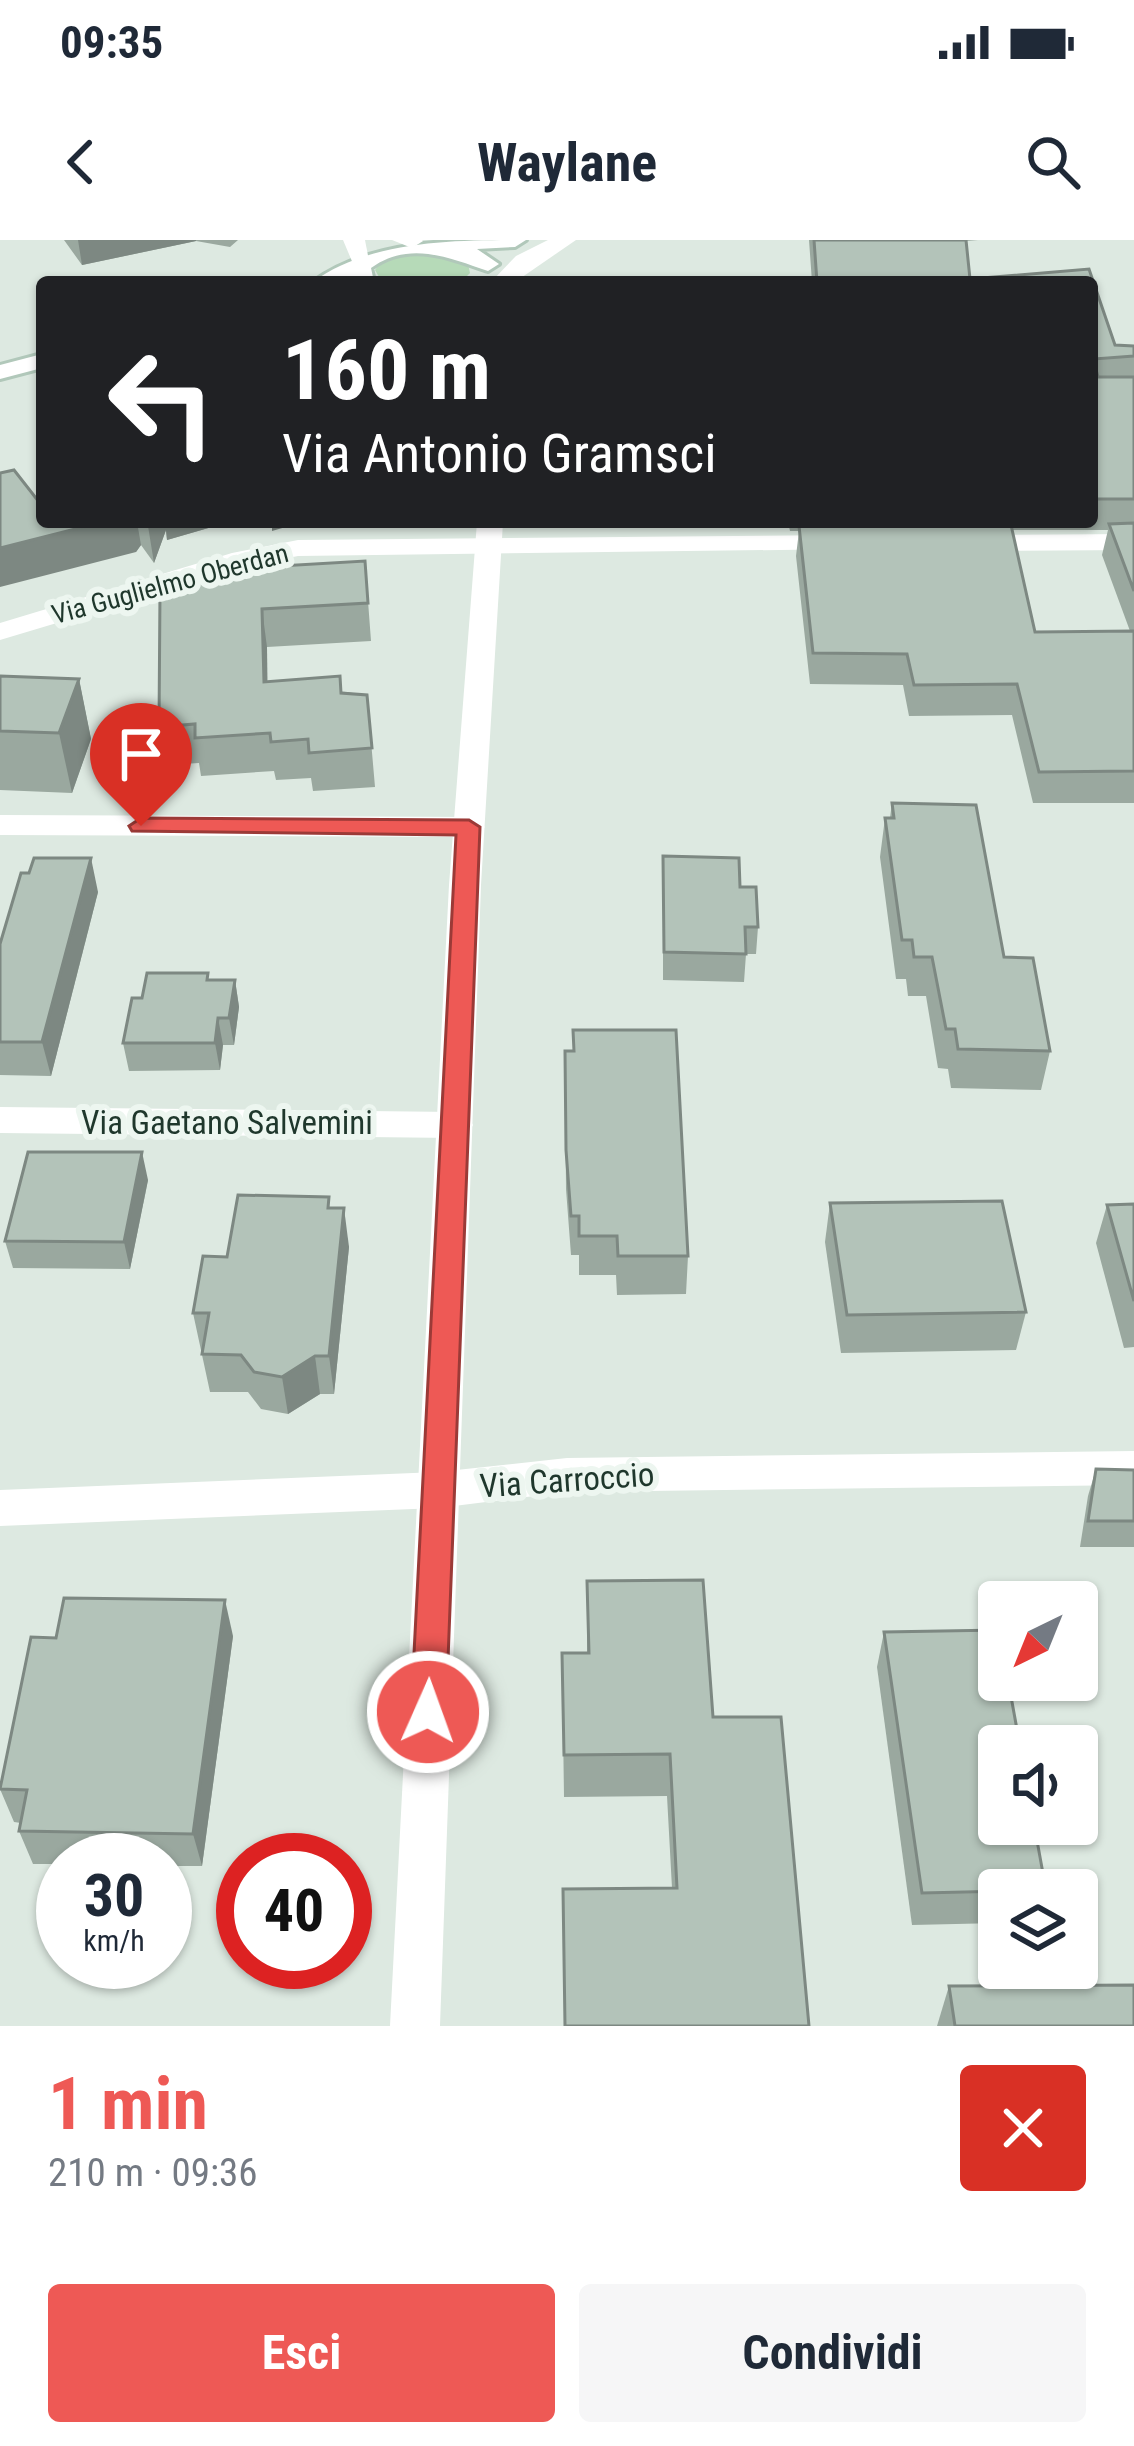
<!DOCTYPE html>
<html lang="it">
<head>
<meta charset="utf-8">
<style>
  :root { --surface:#fff; --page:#f6f6f7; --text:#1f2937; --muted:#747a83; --accent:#ee5955 }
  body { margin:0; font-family:"Roboto Condensed",sans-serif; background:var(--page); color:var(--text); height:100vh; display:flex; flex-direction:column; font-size:45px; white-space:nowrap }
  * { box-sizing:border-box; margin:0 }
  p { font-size:39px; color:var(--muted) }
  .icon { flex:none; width:66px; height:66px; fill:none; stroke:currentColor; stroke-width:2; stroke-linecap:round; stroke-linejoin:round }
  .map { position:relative; height:1786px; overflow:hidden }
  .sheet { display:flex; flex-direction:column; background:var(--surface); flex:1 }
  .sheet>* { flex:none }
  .top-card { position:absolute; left:36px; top:36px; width:1062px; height:252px; border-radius:12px; box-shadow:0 3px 9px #0004; background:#202124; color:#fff; overflow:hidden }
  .needle { width:78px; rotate:223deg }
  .controls { position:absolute; left:978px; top:1341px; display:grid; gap:24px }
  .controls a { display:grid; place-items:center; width:120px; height:120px; border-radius:12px; background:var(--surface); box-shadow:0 3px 9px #0004; font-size:60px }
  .speed { position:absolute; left:36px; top:1593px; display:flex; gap:24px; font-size:60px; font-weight:700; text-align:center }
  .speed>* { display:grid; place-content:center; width:156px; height:156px; border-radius:50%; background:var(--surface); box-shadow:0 3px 9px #0004; line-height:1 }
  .speed small { font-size:30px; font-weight:400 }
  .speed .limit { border:18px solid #d22; background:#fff; color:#111 }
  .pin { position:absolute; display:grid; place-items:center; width:102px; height:102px; color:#fff; margin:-123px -51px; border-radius:50% 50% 50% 0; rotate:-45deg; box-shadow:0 0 12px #0007 }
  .pin .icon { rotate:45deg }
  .me { position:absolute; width:132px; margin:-66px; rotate:2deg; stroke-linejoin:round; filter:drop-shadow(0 0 9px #0008) }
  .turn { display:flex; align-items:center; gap:42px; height:252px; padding:0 48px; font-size:54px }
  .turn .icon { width:156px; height:156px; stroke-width:2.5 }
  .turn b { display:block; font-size:84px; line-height:102px }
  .round { display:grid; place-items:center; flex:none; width:126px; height:126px; border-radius:12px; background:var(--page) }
  .summary { display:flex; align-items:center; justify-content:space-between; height:204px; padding:0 48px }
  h1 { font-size:72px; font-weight:700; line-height:90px; color:var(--accent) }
  .primary-button { display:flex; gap:24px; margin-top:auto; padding:24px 48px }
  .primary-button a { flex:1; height:138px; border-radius:12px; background:var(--accent); color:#fff; font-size:48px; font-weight:700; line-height:138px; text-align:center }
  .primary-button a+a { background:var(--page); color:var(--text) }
  .status { display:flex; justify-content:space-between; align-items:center; height:84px; padding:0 60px; background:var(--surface); direction:ltr }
  .status svg { height:33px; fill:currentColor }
  header { display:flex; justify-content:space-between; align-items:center; height:156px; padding:0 48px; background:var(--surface); font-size:54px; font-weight:700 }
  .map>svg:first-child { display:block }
</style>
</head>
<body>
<div class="status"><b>09:35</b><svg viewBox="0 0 49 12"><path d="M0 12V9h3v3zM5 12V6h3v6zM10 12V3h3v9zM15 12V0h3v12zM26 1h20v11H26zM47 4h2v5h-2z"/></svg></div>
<header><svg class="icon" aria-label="back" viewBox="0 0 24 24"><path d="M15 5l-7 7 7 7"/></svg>Waylane<svg class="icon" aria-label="search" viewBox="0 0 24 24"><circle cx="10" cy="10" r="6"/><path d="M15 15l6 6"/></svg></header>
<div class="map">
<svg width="1134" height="1786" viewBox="0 0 1134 1786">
  <rect width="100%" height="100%" fill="#dde9e1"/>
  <path fill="#b6dab8" d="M408,10L467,20L470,33L461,42H382L375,30L385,17Z"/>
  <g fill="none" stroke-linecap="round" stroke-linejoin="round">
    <defs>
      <g id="secondary">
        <path d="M526,0L515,7L477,9L499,24L488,31C449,18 410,0 371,28L374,42H313C370,0 455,0 526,0Z"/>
        <path d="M42,114V128L0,139V125Z"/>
      </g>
    </defs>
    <use href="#secondary" stroke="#b1c8ba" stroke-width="6"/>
    <g fill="#fff" fill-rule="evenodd">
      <path d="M343,0H365L370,26H354Z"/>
      <path d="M392,0H422L423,1L412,8Z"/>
      <path d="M1134,294V310L970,311L957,303L970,295Z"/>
      <path d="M842,295L855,303L851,309L298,316L247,326L0,400V383L232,313L298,300Z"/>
      <path d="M0,575L469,577L485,587L469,597L0,595Z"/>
      <path d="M0,867L455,872L468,876L473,885L468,894L455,898L0,893Z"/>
      <path d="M1134,1211V1245L567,1252L438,1268L0,1286V1250L438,1232L567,1218Z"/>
    </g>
    <g fill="#fff" fill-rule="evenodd">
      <path d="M548,0H576L515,42H491L516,16Z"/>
      <path d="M477,282H503L481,645L440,1786H390L449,645Z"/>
    </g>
    <use href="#secondary" fill="#fff" fill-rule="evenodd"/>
  </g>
  <g fill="#9aa89f" fill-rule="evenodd">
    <path d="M64,0H238L230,7L196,1L82,25Z"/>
    <path d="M809,0H978L966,1L970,39L1089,29L1115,105L1134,106V563H1033L1012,475L909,476L903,445L810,444L796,316L799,291H790L788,282H1092V42H812ZM1012,290H1108L1102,315L1130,391L1035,392Z"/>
    <path d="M42,282H229L167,300L166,290L154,323L141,305L136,312Z"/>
    <path d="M365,321L371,401L267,407V441L367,455L375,547L313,551L311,538L276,540L274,531L201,536L199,523L166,525L159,487L160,351Z"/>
    <path d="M0,436L79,439L91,499L72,553L0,550Z"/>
    <path d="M892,563L1004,717L1050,811L1041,850L951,848L948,829L938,828L926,756H908L906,739H896L880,617L885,578H890Z"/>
    <path d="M663,616L740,647L758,687L756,714H746L744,742L663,740Z"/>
    <path d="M98,652L51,836L0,835V704Z"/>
    <path d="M209,740H235L239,767L234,805H223L220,830L129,831L123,803L142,758Z"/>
    <path d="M565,811L688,1016L686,1054L617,1055L616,1035H579V1015H571L566,949Z"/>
    <path d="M148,940L130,1029L13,1028L5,1001Z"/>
    <path d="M830,963L1026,1072L1016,1110L841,1113L825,1002Z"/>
    <path d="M1134,964V1107L1124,1108L1096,1003L1107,965Z"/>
    <path d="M330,968L349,1007L334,1154H320L288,1174L261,1169L248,1152H210L193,1073L227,1017Z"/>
    <path d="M1096,1229L1134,1230V1307H1080L1088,1256Z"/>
    <path d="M587,1341L713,1477L809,1786L672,1648L667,1556L564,1557L562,1413H587Z"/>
    <path d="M884,1392L999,1650V1683L912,1685L877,1427Z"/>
    <path d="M233,1396L202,1626H165V1620H63V1624H33L19,1591L21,1583L14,1582L0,1549Z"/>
    <path d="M949,1746L1134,1786H937Z"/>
  </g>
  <g fill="#7d8882">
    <path d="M78,0H196V1L82,25Z"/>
    <path d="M103,282H137L141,305L136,312L0,347V308Z"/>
    <path d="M149,282H229L167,300L166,290L154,323L148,286Z"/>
    <path d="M272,282H303L272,291Z"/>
    <path d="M262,369L267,407L268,480L264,442Z"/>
    <path d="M79,439L91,499L72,553L59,493Z"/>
    <path d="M91,618L98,652L51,836L42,802Z"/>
    <path d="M235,740L239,767L234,805L229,778Z"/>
    <path d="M218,778L223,805L220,830L215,803Z"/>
    <path d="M142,912L148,940L130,1029L124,1002Z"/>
    <path d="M344,968L349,1007L334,1154L329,1116Z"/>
    <path d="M315,1116L320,1154L288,1174L282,1137Z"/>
    <path d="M225,1360L233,1396L202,1626L193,1594Z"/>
  </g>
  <g fill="#b3c3b9" stroke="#7d8882" stroke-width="3">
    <path d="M814,0H966L970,39L1089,29L1115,105L1134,106V116L1093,119L1098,137H1134V259H1092V42H817Z"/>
    <path d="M14,230L39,262H42V282H103L0,308V233Z"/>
    <path d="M1134,283V351L1109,284Z"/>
    <path d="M1011,285L1035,392L1134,391V531L1039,532L1017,444L914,445L907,414L813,413L799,286Z"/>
    <path d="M365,321L368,363L262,369L264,442L340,436L341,453L367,455L372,508L309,513L308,499L271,502L270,493L195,498V484L159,487L160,351L227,339V329Z"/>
    <path d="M0,436L79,439L59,493L0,491Z"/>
    <path d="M892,563L976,565L1004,717L1033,718L1050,811L958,809L955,789H946L932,717H914L912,700H902L885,578H894Z"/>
    <path d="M663,616L739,618L740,647H756L758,687H745L746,714L664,712Z"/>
    <path d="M34,618H91L42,802H0V704L21,633H29Z"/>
    <path d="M147,733H208L207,740H235L229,778H218L215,803H123L132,758H142Z"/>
    <path d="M573,790H676L688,1016H618L617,996H579V976H571L566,910L565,811H574Z"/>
    <path d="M28,912H142L124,1002L5,1001Z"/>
    <path d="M238,955L329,957L328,968H344L329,1116H315L282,1137L254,1132L241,1115L202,1114L209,1073H193L203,1016L227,1017Z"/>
    <path d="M1002,961L1026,1072L847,1075L830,963Z"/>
    <path d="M1134,964V1061L1107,965Z"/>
    <path d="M1096,1229L1134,1230V1281H1088Z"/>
    <path d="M703,1340L713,1477H781L809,1786H565L563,1649L677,1648L670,1514L564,1515L562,1413H589L587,1341Z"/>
    <path d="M64,1358L225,1360L193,1594L19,1591L27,1550L0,1549L31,1397L56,1398Z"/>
    <path d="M999,1390V1440H1008L1020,1506H999V1584H1034L1046,1650L922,1653L884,1392Z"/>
    <path d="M1134,1745V1786H955L949,1746Z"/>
  </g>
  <path fill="#ee5955" stroke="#9b3a37" stroke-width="3" d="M141,578L469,580L480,587L446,1472L441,1483L428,1488L416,1483L411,1472L456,595L132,591L129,586Z"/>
  <g text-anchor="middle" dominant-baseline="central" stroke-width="12" stroke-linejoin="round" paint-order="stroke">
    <g font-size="27" fill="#1f372c" stroke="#edf6f0">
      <text transform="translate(170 344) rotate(-15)">Via Guglielmo Oberdan</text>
    </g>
    <g font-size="33" fill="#1f372c" stroke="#edf6f0">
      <text x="227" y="882">Via Gaetano Salvemini</text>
      <text transform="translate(567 1240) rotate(-4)">Via Carroccio</text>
    </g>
  </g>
</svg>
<div class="controls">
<a><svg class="needle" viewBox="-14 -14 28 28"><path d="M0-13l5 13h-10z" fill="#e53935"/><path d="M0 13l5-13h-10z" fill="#747a83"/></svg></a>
<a><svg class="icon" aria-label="sound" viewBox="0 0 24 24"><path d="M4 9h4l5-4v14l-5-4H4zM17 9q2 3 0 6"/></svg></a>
<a><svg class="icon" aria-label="layers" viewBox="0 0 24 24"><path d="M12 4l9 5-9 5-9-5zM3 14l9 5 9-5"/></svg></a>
</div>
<div class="speed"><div>30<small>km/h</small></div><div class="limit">40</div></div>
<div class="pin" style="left:141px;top:586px;background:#d93025"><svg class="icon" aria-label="arrive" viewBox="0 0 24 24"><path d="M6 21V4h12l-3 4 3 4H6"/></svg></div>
<svg class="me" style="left:428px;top:1472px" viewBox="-20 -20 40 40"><circle r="17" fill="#ee5955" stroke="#fff" stroke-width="3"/><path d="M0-11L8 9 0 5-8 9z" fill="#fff"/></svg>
<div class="top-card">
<div class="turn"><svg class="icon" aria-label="left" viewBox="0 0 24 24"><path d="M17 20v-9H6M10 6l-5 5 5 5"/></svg><div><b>160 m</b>Via Antonio Gramsci</div></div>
</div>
</div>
<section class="sheet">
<div class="summary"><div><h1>1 min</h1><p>210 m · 09:36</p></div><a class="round" style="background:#d93025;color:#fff"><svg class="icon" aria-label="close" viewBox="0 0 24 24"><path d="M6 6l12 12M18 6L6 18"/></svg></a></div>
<div class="primary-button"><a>Esci</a><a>Condividi</a></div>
</section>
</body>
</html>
